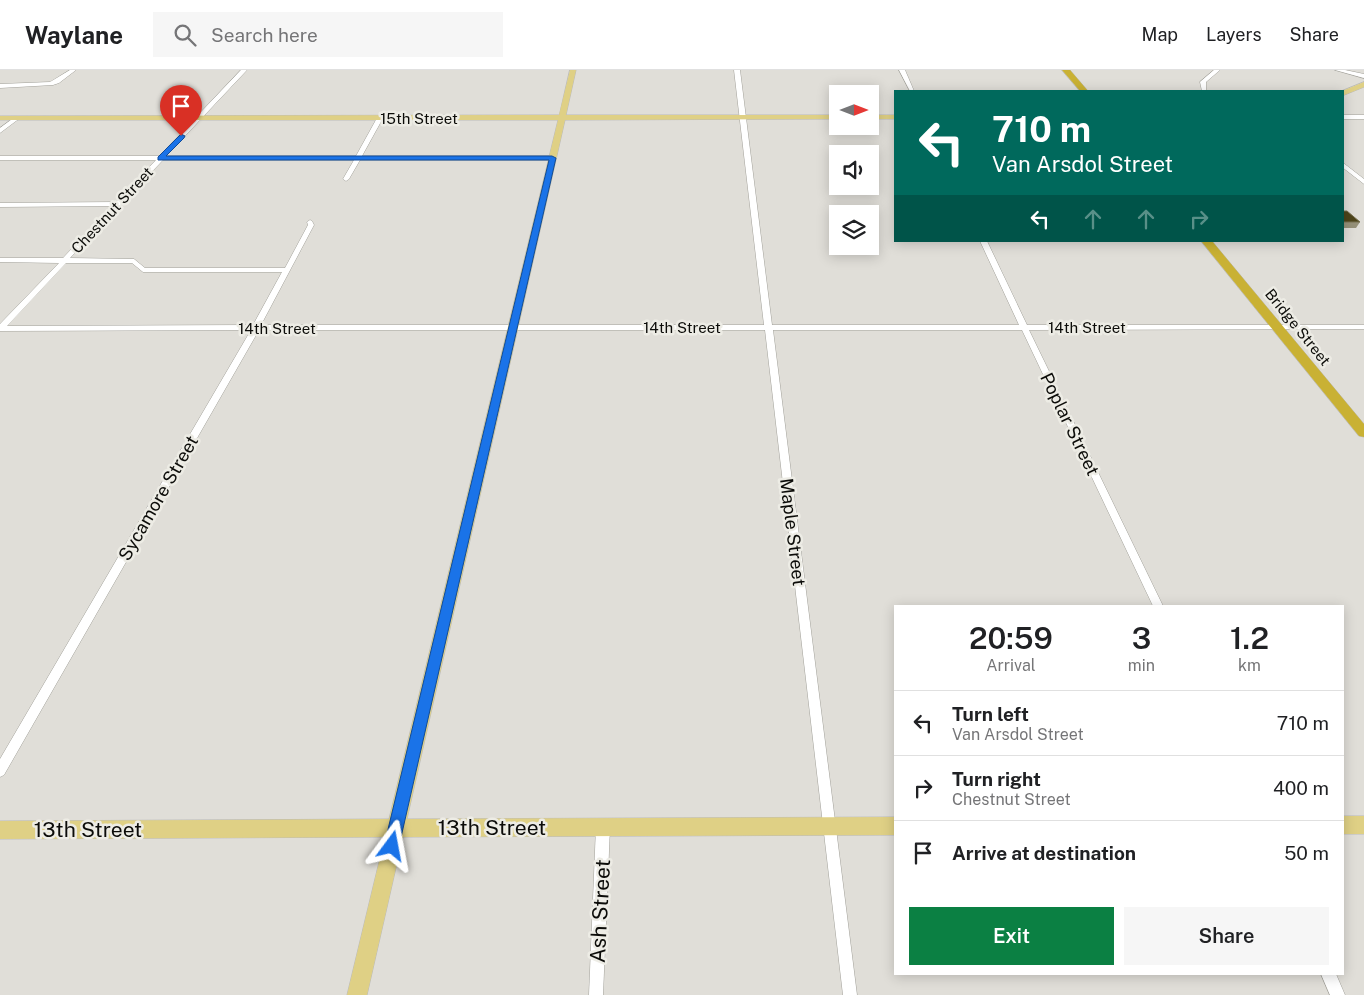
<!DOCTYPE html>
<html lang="en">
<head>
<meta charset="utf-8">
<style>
  :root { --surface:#fff; --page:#f6f6f6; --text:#202124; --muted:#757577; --line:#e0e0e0; --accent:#0b8043 }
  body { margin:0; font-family:"Public Sans",sans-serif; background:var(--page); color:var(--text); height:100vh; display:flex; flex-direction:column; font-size:19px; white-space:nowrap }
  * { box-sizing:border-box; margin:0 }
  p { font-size:16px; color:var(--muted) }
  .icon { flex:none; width:28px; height:28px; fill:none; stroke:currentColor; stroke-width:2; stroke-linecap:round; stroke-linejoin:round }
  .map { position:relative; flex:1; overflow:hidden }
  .side { position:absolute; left:894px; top:535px; width:450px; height:370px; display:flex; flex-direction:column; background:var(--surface); border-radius:0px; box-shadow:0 2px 12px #0003 }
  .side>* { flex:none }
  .guide { position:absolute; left:894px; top:20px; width:450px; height:152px; border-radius:0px; box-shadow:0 2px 12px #0003; background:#00695c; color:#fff; overflow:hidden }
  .needle { width:32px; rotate:90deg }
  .controls { position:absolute; left:829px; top:15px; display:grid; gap:10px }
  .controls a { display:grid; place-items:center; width:50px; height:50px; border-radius:0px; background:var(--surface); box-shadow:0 2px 12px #0003; font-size:25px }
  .pin { position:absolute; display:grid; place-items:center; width:42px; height:42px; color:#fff; margin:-51px -21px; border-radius:50% 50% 50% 0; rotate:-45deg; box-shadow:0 0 5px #0007 }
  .pin .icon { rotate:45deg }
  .me { position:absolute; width:55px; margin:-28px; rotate:13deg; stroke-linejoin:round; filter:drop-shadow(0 0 4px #0008) }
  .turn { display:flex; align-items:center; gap:18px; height:105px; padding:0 15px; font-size:22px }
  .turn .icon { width:65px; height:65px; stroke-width:2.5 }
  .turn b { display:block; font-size:35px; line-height:42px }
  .lanes { display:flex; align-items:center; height:48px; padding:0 15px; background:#0003; justify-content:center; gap:25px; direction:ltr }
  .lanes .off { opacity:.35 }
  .eta { display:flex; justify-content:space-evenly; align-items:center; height:85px; text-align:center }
  .eta b { font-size:30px; font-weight:600; line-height:35px }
  .primary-button { display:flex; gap:10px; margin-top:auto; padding:10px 15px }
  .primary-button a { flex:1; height:58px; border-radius:0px; background:var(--accent); color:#fff; font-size:20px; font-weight:600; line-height:58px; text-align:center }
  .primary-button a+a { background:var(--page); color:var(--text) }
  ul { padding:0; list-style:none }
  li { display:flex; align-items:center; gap:15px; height:65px; padding:0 15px; border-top:1px solid var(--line) }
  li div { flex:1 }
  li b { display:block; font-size:19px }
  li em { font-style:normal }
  header { display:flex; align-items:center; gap:30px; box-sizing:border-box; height:70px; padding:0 25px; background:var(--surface); border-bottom:1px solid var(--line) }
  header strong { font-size:24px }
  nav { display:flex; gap:28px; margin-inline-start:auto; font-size:18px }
  .search { width:350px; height:45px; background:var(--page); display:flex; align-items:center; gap:12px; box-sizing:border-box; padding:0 18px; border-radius:0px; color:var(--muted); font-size:19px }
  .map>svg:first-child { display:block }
</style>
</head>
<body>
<header>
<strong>Waylane</strong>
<div class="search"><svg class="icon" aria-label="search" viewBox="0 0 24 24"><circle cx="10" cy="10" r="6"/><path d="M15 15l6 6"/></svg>Search here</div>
<nav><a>Map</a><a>Layers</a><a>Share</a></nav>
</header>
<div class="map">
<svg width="1364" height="925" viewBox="0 0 1364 925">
  <rect width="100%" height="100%" fill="#e0ded8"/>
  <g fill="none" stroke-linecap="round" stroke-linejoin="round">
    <defs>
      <g id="minor">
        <path d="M70,0H76L59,13L53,15L0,18V14L50,12Z"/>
        <path d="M241,0H247L166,86H356L377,48L380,46L383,48L362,86H553L556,88L553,90H360L349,109L346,111L343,109L354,90H163L70,188L134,189L145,198H285L308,155L307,152L310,150L312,151L314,155L261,255H764L734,0H740L772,255H1019L980,171H987L1027,255H1364V259L1029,260L1163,536H1153L1022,260H773L857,925H843L765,260H259L4,705L0,707V689L251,260L0,261V254L59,193L0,192V188H63L112,136L0,137V133L116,132L156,90H0V86H159ZM66,193H132L143,202H282L253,255L7,256Z"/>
        <path d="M899,0H905L914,21H910Z"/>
        <path d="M1214,0H1220L1206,12V21H1202L1200,12Z"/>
        <path d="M1335,0H1345L1364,4V8Z"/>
        <rect x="1342" y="45" width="22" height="4"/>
        <path d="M15,47L20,48L0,63V58Z"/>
        <path d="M1342,92L1364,109V114L1342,97Z"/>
        <path d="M603,751L608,752L610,757L603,925H589L596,757L598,752Z"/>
        <path d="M1321,904H1336L1345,925H1330Z"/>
      </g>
      <g id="major">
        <path d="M570,0H576L566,45H838V49L565,50L407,749L895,747V765L403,767L367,925H347L385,767L0,769V751L389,749L558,50H0V46L559,45Z"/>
        <path d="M1364,12V17L1342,26V21Z"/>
        <rect x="870" y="45" width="25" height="4"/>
        <rect x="1342" y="746" width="22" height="18"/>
      </g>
      <g id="highway">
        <path d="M1062,0H1070L1088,21H1080Z"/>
        <path d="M1201,171H1212L1364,354V367L1359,366Z"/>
      </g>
    </defs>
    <use href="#minor" stroke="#a2a19a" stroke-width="1"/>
    <use href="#major" stroke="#bbbbba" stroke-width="1"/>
    <use href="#highway" stroke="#bbbbba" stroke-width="1"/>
    <use href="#minor" fill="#fff" fill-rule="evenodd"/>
    <use href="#major" fill="#dfd085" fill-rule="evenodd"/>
    <use href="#highway" fill="#c9b134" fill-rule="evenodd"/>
  </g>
  <path fill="#969179" d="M1342,141L1360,152L1356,158H1342Z"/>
  <path fill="#4d441a" stroke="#797253" d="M1342,141H1347L1360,152H1342Z"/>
  <path fill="#1a73e8" stroke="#114b97" d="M181,64L185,66L184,68L166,86H552L556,88L399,776L397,782L392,784L386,782L384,776L549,90H158V87Z"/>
  <g text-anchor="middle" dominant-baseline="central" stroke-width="5" stroke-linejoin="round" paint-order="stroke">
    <g font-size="15" fill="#0c0c09" stroke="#edece5">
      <text x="419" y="48">15th Street</text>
      <text transform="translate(112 140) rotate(-47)">Chestnut Street</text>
      <text x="682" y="257">14th Street</text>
      <text x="1087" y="257">14th Street</text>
      <text transform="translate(1298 257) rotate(51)">Bridge Street</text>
      <text x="277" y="258">14th Street</text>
    </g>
    <g font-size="18" fill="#0c0c09" stroke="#edece5">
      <text transform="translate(1070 354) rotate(64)">Poplar Street</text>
      <text transform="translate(158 428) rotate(-60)">Sycamore Street</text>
      <text transform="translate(793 462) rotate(83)">Maple Street</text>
    </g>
    <g font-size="21" fill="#0c0c09" stroke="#edece5">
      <text x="492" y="757">13th Street</text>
      <text x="88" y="759">13th Street</text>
      <text transform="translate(600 841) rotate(-87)">Ash Street</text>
    </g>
  </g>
</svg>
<div class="controls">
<a><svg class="needle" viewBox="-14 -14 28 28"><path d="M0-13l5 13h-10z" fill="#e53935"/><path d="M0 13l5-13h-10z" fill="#757577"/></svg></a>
<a><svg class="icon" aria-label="sound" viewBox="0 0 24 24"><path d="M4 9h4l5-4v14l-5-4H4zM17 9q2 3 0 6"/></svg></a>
<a><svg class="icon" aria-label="layers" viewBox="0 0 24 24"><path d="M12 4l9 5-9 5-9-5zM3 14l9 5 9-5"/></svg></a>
</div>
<div class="pin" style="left:181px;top:66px;background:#d93025"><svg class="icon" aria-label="arrive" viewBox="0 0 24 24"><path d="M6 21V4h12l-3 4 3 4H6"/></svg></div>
<svg class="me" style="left:392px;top:776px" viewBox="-20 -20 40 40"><path d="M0-17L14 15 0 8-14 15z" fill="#1a73e8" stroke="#fff" stroke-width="4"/></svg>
<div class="guide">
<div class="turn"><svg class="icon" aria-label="left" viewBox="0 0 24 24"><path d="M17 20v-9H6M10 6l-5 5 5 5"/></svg><div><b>710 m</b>Van Arsdol Street</div></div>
<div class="lanes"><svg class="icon" aria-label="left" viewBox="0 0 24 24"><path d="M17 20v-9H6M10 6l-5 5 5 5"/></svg><svg class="icon off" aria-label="ahead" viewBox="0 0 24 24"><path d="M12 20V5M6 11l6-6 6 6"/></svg><svg class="icon off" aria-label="ahead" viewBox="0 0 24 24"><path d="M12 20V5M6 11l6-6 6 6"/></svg><svg class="icon off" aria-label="right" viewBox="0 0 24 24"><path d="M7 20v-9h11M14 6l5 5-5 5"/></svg></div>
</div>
<section class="side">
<div class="eta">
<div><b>20:59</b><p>Arrival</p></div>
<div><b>3</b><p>min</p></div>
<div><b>1.2</b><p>km</p></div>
</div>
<ul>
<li><svg class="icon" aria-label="left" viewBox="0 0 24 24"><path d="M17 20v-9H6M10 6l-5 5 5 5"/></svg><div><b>Turn left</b><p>Van Arsdol Street</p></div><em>710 m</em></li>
<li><svg class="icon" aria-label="right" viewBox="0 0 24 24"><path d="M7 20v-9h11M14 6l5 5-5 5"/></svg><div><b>Turn right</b><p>Chestnut Street</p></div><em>400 m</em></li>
<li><svg class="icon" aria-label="arrive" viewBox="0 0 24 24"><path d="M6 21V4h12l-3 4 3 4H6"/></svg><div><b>Arrive at destination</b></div><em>50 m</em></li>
</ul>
<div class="primary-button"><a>Exit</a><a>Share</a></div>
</section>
</div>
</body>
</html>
